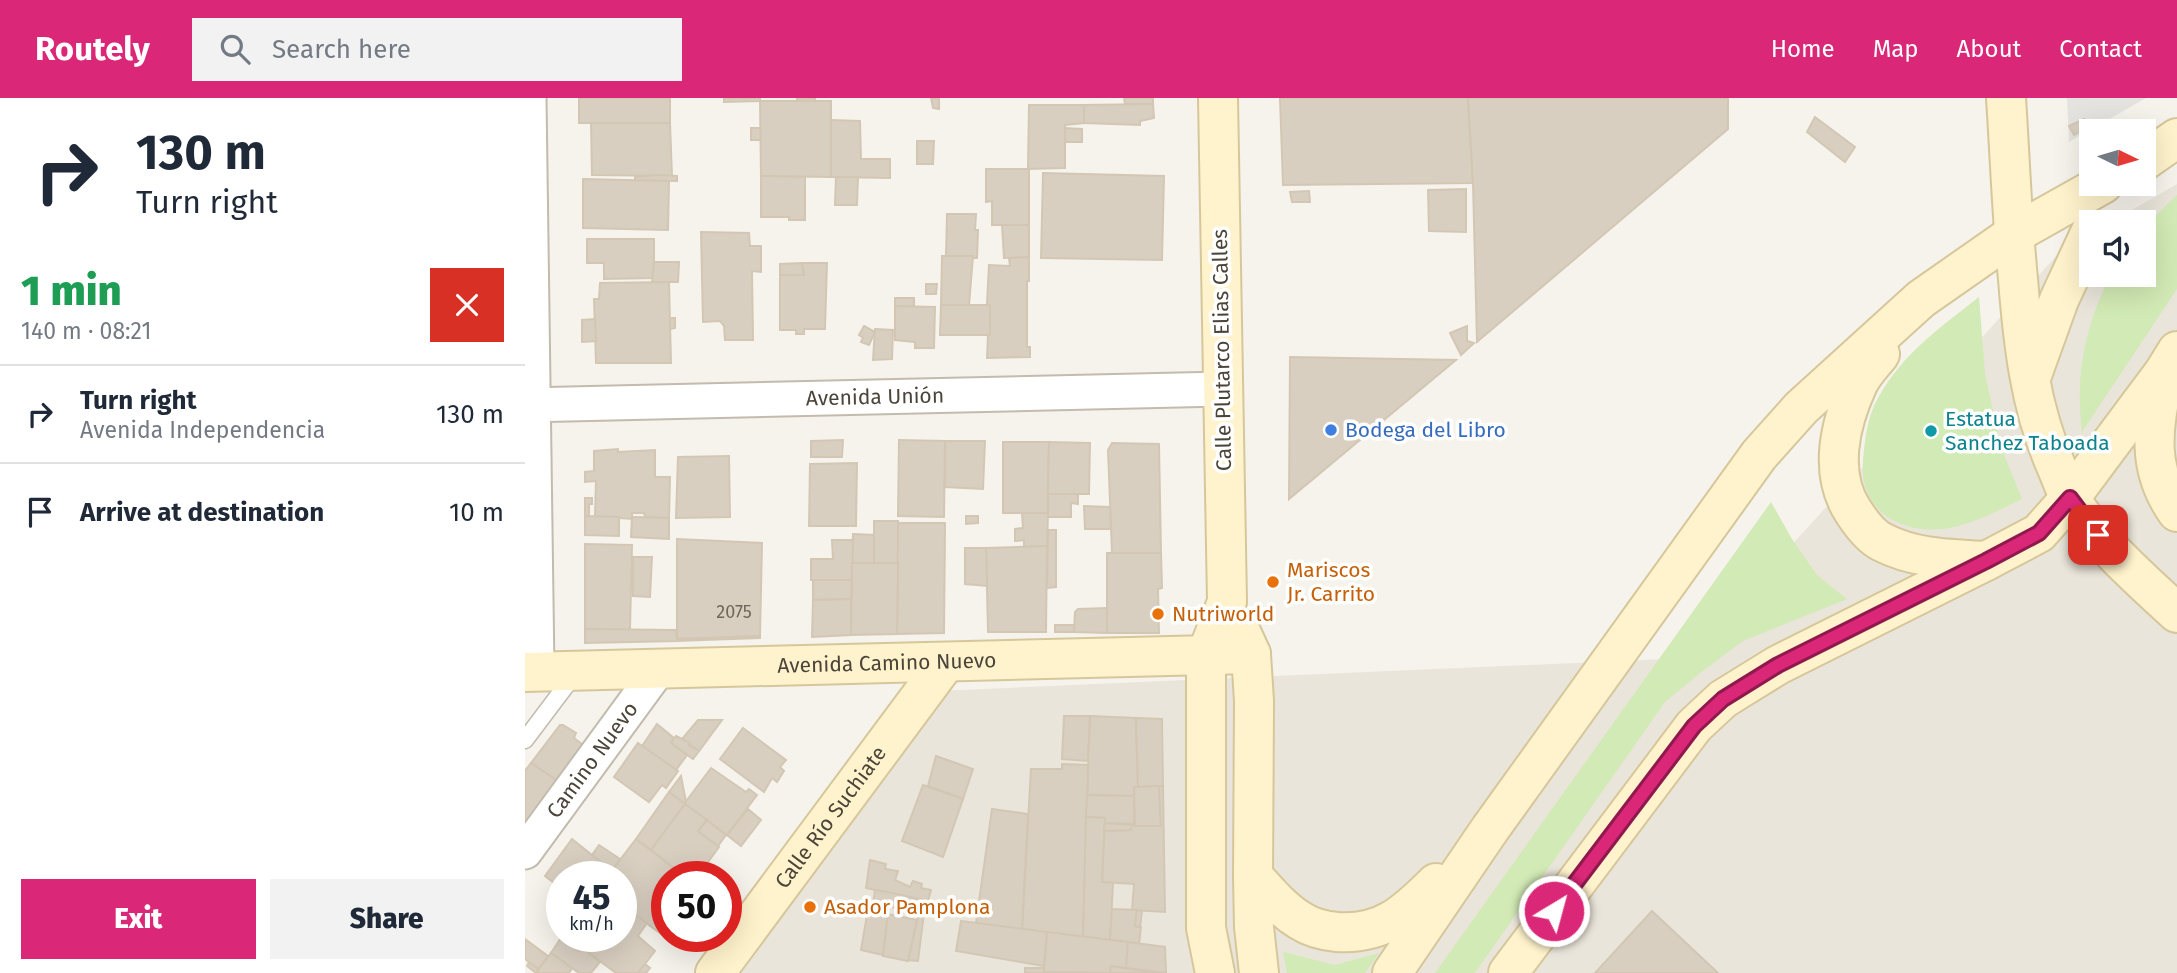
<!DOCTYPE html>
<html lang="en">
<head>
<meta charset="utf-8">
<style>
  :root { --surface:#fff; --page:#f2f2f3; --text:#1f2937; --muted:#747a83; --line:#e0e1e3; --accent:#db2777 }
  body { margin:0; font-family:"Fira Sans",sans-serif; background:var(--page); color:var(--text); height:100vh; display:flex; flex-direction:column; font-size:26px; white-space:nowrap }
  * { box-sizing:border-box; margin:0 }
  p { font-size:23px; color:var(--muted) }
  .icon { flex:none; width:38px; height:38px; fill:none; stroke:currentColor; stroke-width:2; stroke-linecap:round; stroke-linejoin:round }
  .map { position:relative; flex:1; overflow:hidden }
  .panel { display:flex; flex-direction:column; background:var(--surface); width:525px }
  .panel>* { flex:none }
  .hud { background:#fff; color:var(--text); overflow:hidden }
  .needle { width:46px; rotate:95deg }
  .fabs { position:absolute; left:1554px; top:21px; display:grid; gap:14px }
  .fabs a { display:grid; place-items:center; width:77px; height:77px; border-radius:0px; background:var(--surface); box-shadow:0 7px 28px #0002; font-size:35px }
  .speed { position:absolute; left:21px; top:763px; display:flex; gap:14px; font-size:35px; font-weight:700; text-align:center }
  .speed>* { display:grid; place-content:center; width:91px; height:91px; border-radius:50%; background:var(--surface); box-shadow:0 7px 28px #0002; line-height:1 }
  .speed small { font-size:18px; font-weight:400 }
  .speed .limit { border:10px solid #d22; background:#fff; color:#111 }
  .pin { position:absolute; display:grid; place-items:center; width:60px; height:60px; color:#fff; margin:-30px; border-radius:14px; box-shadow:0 4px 10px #0006 }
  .me { position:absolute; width:77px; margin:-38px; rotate:37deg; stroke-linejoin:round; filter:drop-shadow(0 0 5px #0008) }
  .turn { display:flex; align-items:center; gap:24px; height:147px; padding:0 21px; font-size:32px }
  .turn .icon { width:91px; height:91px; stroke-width:2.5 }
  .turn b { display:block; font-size:49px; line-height:60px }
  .round { display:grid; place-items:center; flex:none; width:74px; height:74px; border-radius:0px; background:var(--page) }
  .summary { display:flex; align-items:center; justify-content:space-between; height:119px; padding:0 21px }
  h1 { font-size:42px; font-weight:800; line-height:52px; color:#1e9e55 }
  .primary-button { display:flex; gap:14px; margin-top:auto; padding:14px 21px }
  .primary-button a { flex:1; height:80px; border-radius:0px; background:var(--accent); color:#fff; font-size:28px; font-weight:800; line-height:80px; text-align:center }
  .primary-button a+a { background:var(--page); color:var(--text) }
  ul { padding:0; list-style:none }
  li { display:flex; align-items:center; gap:21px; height:98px; padding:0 21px; border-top:2px solid var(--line) }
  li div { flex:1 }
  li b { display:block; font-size:26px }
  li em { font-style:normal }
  header { display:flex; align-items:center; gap:42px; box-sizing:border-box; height:98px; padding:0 35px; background:var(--accent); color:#fff }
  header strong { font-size:33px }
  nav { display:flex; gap:38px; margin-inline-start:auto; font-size:24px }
  .search { width:490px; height:63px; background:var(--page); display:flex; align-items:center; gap:18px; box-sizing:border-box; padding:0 24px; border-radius:0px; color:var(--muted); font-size:26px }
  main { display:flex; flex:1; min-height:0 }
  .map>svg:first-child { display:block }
</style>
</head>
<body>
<header>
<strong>Routely</strong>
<div class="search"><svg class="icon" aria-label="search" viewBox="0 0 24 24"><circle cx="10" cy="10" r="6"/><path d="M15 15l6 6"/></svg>Search here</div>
<nav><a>Home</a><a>Map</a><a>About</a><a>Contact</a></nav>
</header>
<main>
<section class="panel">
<div class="hud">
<div class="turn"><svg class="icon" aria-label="right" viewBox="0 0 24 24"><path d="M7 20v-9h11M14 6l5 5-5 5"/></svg><div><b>130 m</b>Turn right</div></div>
</div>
<div class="summary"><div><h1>1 min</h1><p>140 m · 08:21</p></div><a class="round" style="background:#d93025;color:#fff"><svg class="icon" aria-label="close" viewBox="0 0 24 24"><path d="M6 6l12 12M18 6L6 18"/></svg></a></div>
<ul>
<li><svg class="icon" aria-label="right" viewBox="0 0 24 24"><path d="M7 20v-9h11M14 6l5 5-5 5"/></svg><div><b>Turn right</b><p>Avenida Independencia</p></div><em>130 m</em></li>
<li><svg class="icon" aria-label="arrive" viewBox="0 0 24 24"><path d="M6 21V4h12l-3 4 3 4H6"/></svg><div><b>Arrive at destination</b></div><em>10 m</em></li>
</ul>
<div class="primary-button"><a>Exit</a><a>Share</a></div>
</section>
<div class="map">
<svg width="1652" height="875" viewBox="0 0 1652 875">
  <rect width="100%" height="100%" fill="#f6f3ec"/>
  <path fill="#eae5da" d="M1652,86V875H201L412,593L1163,560L1535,154L1566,136V177H1619V124H1586Z"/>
  <g fill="#d2eab5">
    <path d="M1652,97V191L1557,334C1550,273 1560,232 1585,177H1619V129Z"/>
    <path d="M1454,199L1460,276L1476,349L1497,401C1476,411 1456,422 1433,428C1385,441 1333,418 1338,362C1340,341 1342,319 1353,300C1377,256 1416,229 1454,199Z"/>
    <path d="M1246,404L1267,441L1292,477L1322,501L1218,543L1175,575L1140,604L950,875H910Z"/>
    <path d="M758,854L810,867L854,855L840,875H762Z"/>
  </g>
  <path fill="#e5e3e0" d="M1542,0H1621L1544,44Z"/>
  <g fill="#d8cfc1" stroke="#d3c7b4" stroke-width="2">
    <rect x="54" y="0" width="91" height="25"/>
    <path d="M199,0H235V3L199,4Z"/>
    <rect x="272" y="0" width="18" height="3"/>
    <path d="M406,0H414V11L408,10Z"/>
    <path d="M599,0H628V6H600Z"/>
    <path d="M755,0H943L948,85L758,87Z"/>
    <path d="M943,0H1203V31L952,244L948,85Z"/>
    <path d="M235,3H306V79L236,78Z"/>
    <path d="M628,6L629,20L615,23V27L559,25V7Z"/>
    <path d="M504,7H559V25L540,27V70L503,71Z"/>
    <path d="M1290,19L1330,49L1320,64L1282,34Z"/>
    <path d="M1559,21L1563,29L1549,37L1544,28Z"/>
    <path d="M306,22L335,23L336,61H365V80L306,79Z"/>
    <path d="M66,25H145L147,78L67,77Z"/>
    <path d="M226,30H235L236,42H226Z"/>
    <path d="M540,30L557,31V44H540Z"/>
    <path d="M392,43H409L408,66H392Z"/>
    <path d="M461,71H504V127H467V103L461,104Z"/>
    <path d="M518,75L639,78L637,162L516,160Z"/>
    <path d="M133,77L152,78V83L110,82V79Z"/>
    <path d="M236,78L280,79V122H264V119H236Z"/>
    <path d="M311,79H333L332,107H310Z"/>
    <path d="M58,81L144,83L143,132L58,130Z"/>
    <path d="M941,91V134L904,133L903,92Z"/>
    <path d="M784,93L785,104H767L765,94Z"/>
    <path d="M422,116H451L450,132H453L452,160H448V158H421Z"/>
    <path d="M477,127H504V159L479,160Z"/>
    <path d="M176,134L224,135L225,148H236V174L227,173L228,242H200L199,228L195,223L178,224Z"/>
    <path d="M62,141H129V180L79,181V165H62Z"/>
    <path d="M417,158H448L444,207H416Z"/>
    <path d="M504,159V183H502V249H505V259L462,260L463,237H465V207L462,206L464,167L485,168L484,160Z"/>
    <path d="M129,164H154L153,184H127Z"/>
    <path d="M277,165L279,177H255V166Z"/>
    <path d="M277,165H302L300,231H279V236H271V232H255V177H279Z"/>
    <path d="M144,184L146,265H71L69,201H74L75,185Z"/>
    <path d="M401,186H412L411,196H401Z"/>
    <path d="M370,200H389V209L370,208Z"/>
    <path d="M416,207H465V237H415Z"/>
    <path d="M370,208L410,209L409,250H390V244L370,242Z"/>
    <path d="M145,220H150V230L145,231Z"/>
    <path d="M70,221L71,243L57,244V222Z"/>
    <path d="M339,228L350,234L344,247L336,244L338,240L334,237Z"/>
    <path d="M942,228V243L949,245L936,257L925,235Z"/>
    <path d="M350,231L368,232L367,261L348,262Z"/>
    <path d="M765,259L931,262L764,401Z"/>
    <path d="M318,342L317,359H286V343Z"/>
    <path d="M374,342L420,343L419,419L373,418Z"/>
    <path d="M420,343H460L458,391L420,389Z"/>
    <path d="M478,344H524L523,415H478Z"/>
    <path d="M524,344L565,345L564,396H523Z"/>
    <path d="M587,345L634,346L636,455H587L583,352Z"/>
    <path d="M93,351V354L130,352V379H145L144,420L120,419L119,415H107V421L70,418L71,383L60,384V374L69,373V353Z"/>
    <path d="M204,358L205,419L151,420L153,359Z"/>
    <path d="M332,365L331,428H284L285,366Z"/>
    <path d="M523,396H553V406L546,405V419H523Z"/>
    <path d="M60,400H67V406H64V418H60Z"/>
    <path d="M559,408L585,409L586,431H560Z"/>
    <path d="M497,415H523L522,448L499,449V442L490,443V431L498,430Z"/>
    <path d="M60,418L94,419V438L60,437Z"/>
    <path d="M441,418H453V425L441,426Z"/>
    <path d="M107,419L144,420V441L106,439Z"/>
    <rect x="349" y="423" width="24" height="42"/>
    <path d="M373,425H420L419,535L372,536Z"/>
    <path d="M523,432H531V489L522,490Z"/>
    <path d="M328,436L349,437V465H327Z"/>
    <path d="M152,441L237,445L235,538L152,541Z"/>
    <path d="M307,442H328L327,482H286V461H308Z"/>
    <path d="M60,446L107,447L105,532L60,531Z"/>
    <path d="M522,448L521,534H463L461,450Z"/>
    <path d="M440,450H461L462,488L440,486Z"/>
    <path d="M582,455H636L637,490L633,491L634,535H582Z"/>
    <path d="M108,459H127L125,499L108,498Z"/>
    <path d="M327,465H373L372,536L326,537Z"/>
    <path d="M288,482H327L326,501L288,502Z"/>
    <path d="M326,501V537L287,539L288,502Z"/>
    <path d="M582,510V535L549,534L550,514L553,511Z"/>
    <rect x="530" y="527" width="19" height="7"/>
    <path d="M60,531L151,532L152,543L60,545Z"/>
    <path d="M235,538V540L152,543V541Z"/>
    <path d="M539,618H565L563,663L537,661Z"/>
    <path d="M565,618L611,620L613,689H609V698L562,697Z"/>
    <path d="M611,620L637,621L638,688L613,689Z"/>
    <path d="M173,622H197L174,653L157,641Z"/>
    <path d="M132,626L149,640L146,645L162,657L151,672L117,648Z"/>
    <path d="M35,627H38L51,635L49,640L66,653L40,688L6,665Z"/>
    <path d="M218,630L261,662L255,669L259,673L252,684L247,680L239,694L195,661Z"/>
    <path d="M151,638L165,645L164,647L174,653L168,661L146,645Z"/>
    <path d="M113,645L153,673L141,690L137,687L124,704L89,679Z"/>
    <path d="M411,658L448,671L438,701L403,688Z"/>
    <path d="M6,665L40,688L10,729L0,722V673Z"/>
    <path d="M537,666L563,667L558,839L497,831L506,671H537Z"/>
    <path d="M186,670L221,694L224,691L232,697L202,737L159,706Z"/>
    <path d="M156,678L161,704L159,706L144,694Z"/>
    <path d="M398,687L438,701L418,759L377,743Z"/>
    <path d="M634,688L636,728H610L609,689Z"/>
    <path d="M634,688H638L640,814L607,812L609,786L577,784L579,733L606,732V726L610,728H636Z"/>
    <path d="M144,694L160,706L126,752L111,741Z"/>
    <path d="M562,697L609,698V726L580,725V720L561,719Z"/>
    <path d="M160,706L182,722L173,733L194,749L172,779H160L126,752Z"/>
    <path d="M223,711L236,722L216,748L202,737Z"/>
    <path d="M467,711L503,716L497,831L451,825Z"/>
    <path d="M561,719L580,720L577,784L588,785L585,842L558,839Z"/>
    <path d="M182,722L201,737L193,748L173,733Z"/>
    <path d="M580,725L607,727L606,732L579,733Z"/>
    <path d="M47,741L78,766L69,779H37V791L20,778Z"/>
    <path d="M111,741L160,779H142V838H149L146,843L96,807V779H82Z"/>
    <path d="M74,747L95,761L87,772L67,757Z"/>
    <path d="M345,762L361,766L360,771L373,773L370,782L385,789L388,783L397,786L396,790L406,792L403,803L341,790Z"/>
    <path d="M350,792L367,795L403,803L399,815L348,806Z"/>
    <path d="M96,807L105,813L96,825Z"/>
    <path d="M343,811L363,816L358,857L336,852Z"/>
    <path d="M587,811L612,812L610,828L616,829L614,846L585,842Z"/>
    <path d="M612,812L617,813L615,829L610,828Z"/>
    <path d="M105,813L122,825L113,838L130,853L113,875H91L56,849L63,840L68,844L72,838H96V825Z"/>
    <path d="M1127,813L1193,875H1070Z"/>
    <path d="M394,814L399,815L393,863L383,862Z"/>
    <path d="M363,816L392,822L383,863L358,858Z"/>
    <path d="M436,823L522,834L519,868L431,853Z"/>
    <path d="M522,834L603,844L601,870L586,868L585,875L519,874Z"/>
    <path d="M38,838H72L68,844L63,840L54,853L36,840Z"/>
    <path d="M36,840L54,853L56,849L75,864L66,875H54L26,855Z"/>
    <path d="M0,841L23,858L13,871L0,861Z"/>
    <path d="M603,844L640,849L641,875L601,870Z"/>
    <path d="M26,855L47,870L44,875H11Z"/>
    <path d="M4,864L13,871L11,875L2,868Z"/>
    <path d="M120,866L125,870L121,875H113Z"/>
    <path d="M586,868L618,873L635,875H585Z"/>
    <path d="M500,870H519V874L526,875H500Z"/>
  </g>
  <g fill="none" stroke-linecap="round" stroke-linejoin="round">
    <defs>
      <path id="lane" d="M0,642L49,577"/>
      <g id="street">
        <path d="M4,0L12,573"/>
        <path id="s1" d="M0,307L698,291"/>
        <path id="s2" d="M0,754L134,571"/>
      </g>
      <g id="secondary">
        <path d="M1481,0C1485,60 1487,121 1493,181C1498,245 1505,309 1531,368C1536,379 1540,392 1546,402C1575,446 1614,480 1652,515"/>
        <path d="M1619,63L1652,40"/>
        <path d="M1355,256C1348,265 1338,275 1333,286C1315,325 1303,375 1328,413C1335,424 1345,438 1357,444C1390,461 1425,461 1461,463"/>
        <path d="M1507,277L1534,202L1566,133"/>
        <path d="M1638,282C1628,331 1621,370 1652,414"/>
        <path d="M716,534L726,556L729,603L728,778L729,829L734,875"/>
        <path id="s3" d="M0,574L726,556"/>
        <path d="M728,778C743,794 757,812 776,823C787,830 800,833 812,834C858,837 881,815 911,785"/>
        <path id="s4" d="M190,875L421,564"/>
        <path d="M690,875L681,830V558L702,504L693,0"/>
        <path d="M867,875L965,731L1234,357L1276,310L1396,201L1489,136L1578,86"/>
        <path d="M983,875L1169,628L1198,601L1253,567L1461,463L1514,435L1545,400L1639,274L1652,253"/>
      </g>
    </defs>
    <use href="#lane" stroke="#c2bbae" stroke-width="19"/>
    <use href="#street" stroke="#c2bbae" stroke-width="37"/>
    <use href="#secondary" stroke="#d6c79b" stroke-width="42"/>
    <use href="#lane" stroke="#fff" stroke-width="16"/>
    <use href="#street" stroke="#fff" stroke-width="33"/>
    <use href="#secondary" stroke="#fff3cd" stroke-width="38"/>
  </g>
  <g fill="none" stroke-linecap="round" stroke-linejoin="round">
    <defs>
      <path id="route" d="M1029,813L1169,628L1198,601L1253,567L1461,463L1514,435L1545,400L1573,437"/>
    </defs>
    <use href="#route" stroke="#8e194d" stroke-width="18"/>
    <use href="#route" stroke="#db2777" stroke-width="12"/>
  </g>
  <circle fill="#3f7fe0" stroke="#fff" stroke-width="2.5" cx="806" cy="332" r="7"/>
  <circle fill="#0f9aa8" stroke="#fff" stroke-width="2.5" cx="1406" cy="333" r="7"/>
  <g fill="#e8710a" stroke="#fff" stroke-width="2.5">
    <circle cx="748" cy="484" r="7"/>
    <circle cx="633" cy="516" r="7"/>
    <circle cx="285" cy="809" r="7"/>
  </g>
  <g text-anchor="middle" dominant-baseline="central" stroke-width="7" stroke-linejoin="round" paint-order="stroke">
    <g font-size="18" fill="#6e675b">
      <text x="209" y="514">2075</text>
    </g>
    <g font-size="21" fill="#4b4439" stroke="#fff">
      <text transform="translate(697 252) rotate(-91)">Calle Plutarco Elias Calles</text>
      <text stroke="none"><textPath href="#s1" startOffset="350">Avenida Unión</textPath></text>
      <text stroke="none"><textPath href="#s3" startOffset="362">Avenida Camino Nuevo</textPath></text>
      <text stroke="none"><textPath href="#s2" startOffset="114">Camino Nuevo</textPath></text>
      <text stroke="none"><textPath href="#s4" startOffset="194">Calle Río Suchiate</textPath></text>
    </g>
    <g font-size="21" fill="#0d838f" stroke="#fff" text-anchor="start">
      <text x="1420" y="321">Estatua<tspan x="1420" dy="24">Sanchez Taboada</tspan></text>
    </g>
    <g font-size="21" fill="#366cbe" stroke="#fff" text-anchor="start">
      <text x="820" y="332">Bodega del Libro</text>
    </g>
    <g font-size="21" fill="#c56008" stroke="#fff" text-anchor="start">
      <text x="762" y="472">Mariscos<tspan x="762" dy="24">Jr. Carrito</tspan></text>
      <text x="647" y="516">Nutriworld</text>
      <text x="299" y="809">Asador Pamplona</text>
    </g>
  </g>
</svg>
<div class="fabs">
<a><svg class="needle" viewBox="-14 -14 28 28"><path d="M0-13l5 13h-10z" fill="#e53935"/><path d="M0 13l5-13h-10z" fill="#747a83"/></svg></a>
<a><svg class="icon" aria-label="sound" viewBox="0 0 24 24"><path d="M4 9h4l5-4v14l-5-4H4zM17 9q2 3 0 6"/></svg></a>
</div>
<div class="speed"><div>45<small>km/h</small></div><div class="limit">50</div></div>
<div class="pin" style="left:1573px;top:437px;background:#d93025"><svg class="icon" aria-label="arrive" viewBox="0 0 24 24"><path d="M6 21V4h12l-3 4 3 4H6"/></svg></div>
<svg class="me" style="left:1029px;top:813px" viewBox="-20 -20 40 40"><circle r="17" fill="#db2777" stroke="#fff" stroke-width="3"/><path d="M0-11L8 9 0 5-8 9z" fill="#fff"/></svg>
</div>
</main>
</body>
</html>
